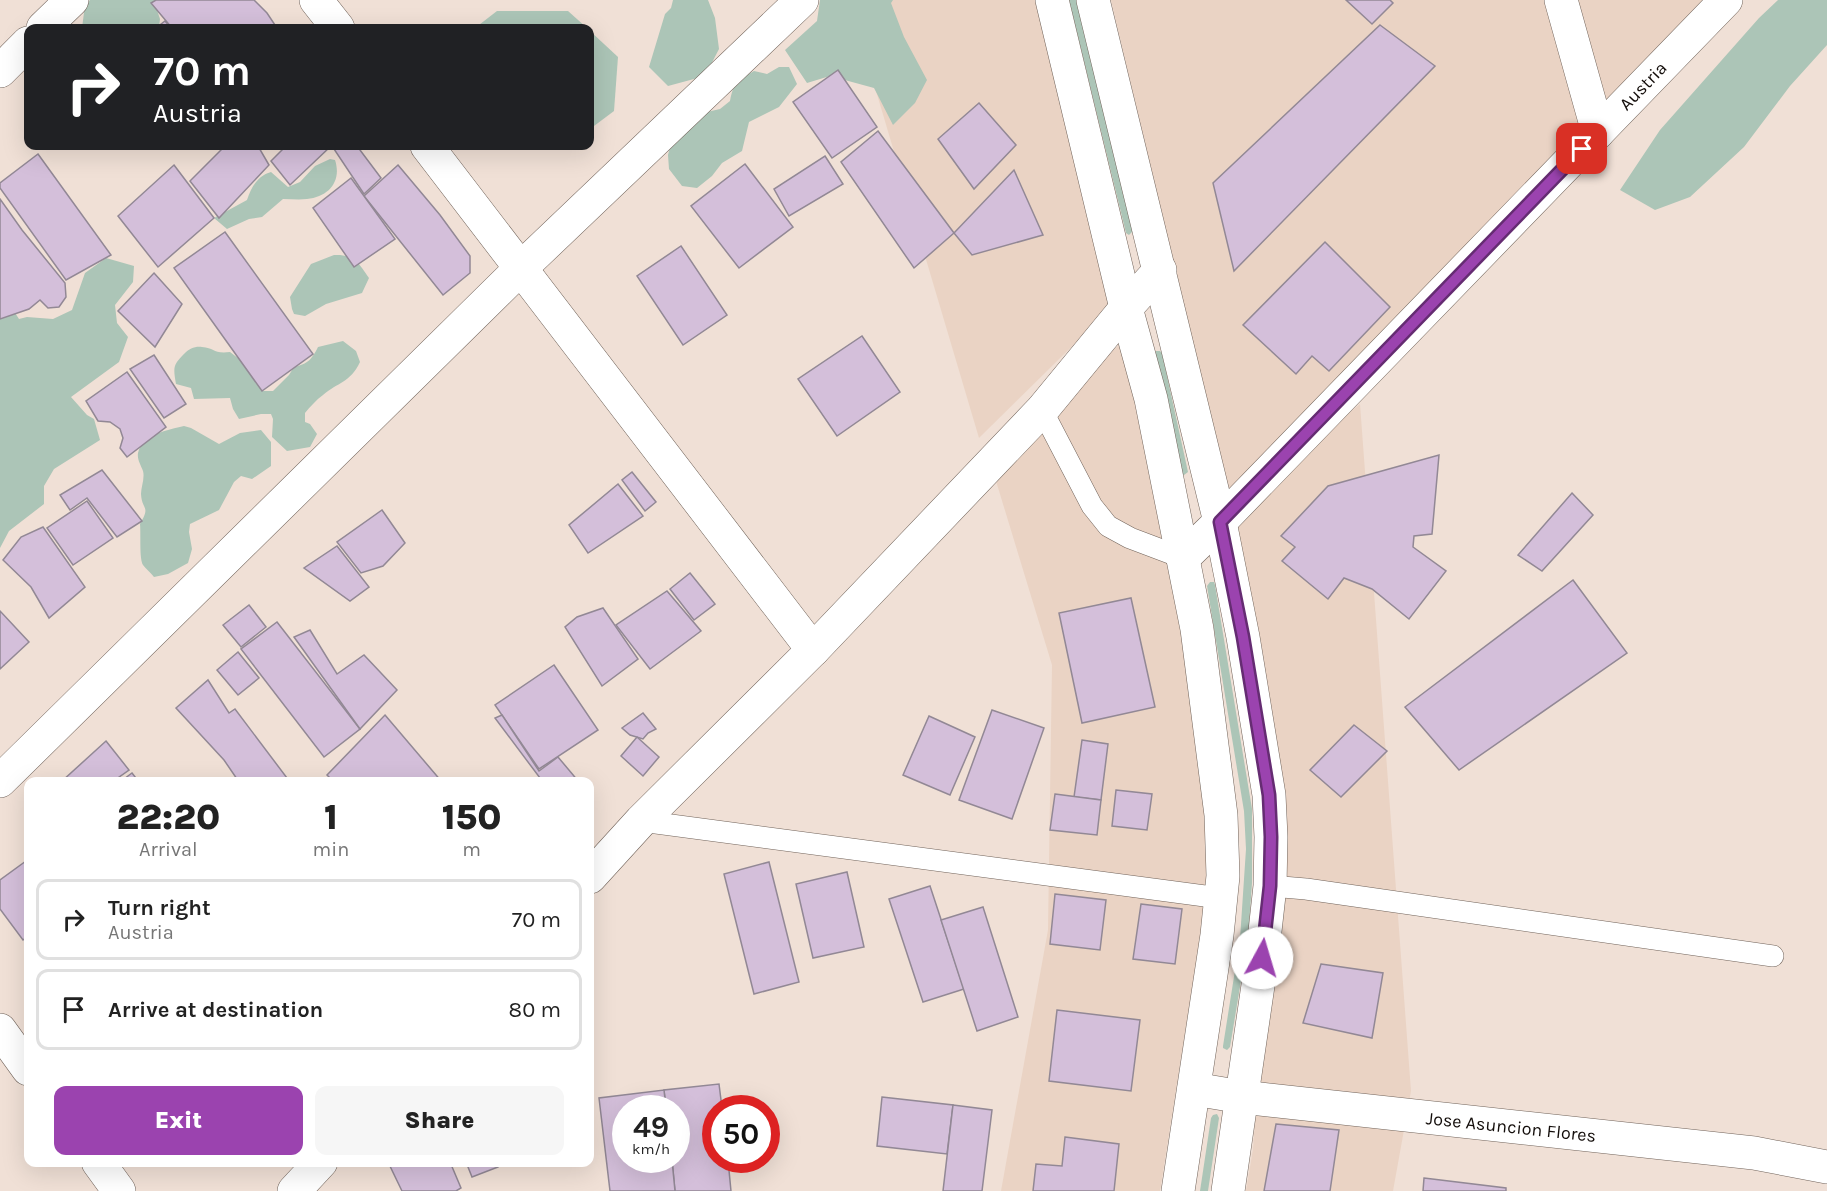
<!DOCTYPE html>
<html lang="en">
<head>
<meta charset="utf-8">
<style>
  :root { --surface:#fff; --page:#f6f6f6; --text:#222; --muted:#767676; --line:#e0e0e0; --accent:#9b43af }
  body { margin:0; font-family:Karla,sans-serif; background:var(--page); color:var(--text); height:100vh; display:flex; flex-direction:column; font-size:22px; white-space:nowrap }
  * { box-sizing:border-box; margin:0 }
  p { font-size:20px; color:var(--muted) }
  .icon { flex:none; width:33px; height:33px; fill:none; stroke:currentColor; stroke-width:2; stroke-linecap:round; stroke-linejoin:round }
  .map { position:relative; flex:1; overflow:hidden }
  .side { position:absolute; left:24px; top:777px; width:570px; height:390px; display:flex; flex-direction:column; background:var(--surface); border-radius:12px; box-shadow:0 6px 24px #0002 }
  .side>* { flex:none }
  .hud { position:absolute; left:24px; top:24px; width:570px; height:126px; border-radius:12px; box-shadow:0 6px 24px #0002; background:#202124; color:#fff; overflow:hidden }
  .speed { position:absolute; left:612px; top:1095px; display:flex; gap:12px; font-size:30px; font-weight:700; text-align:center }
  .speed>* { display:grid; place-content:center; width:78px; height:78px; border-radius:50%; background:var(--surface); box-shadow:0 6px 24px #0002; line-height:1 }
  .speed small { font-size:15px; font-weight:400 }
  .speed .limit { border:9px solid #d22; background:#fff; color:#111 }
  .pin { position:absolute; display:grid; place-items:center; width:51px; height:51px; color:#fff; margin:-26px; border-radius:12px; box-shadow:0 3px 9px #0006 }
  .me { position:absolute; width:66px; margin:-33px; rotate:6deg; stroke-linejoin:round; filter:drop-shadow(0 0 4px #0008) }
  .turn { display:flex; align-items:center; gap:21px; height:126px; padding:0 30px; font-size:27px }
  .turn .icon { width:78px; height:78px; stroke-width:2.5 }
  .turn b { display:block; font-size:42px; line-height:51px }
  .eta { display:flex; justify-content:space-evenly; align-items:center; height:102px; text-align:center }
  .eta b { font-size:36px; font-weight:800; line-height:42px }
  .cta { display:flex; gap:12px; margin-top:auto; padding:12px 30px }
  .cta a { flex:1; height:69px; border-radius:12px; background:var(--accent); color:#fff; font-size:24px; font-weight:800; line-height:69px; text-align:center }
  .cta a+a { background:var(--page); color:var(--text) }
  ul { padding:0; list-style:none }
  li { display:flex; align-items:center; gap:18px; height:81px; margin:0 12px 9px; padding:0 18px; border:3px solid var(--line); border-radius:12px }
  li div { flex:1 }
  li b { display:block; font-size:22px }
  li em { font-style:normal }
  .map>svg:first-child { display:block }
</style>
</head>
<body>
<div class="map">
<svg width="1827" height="1191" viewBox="0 0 1827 1191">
  <rect width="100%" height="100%" fill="#f0e0d6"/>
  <g fill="#ead3c4">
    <path d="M849,0H1039L1118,301L979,438Z"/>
    <path d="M1111,0H1717L1238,504L1360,404L1411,1091L1393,1191H1246L1253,1149L1279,768L1232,509Z"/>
    <path d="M1126,339L1185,614L1211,868L1160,1191H1001L1048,930L1052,665L989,458Z"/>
  </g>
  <g fill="#acc5b7">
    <path d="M90,0H156L155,4L160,19L159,27L154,28H82L85,5Z"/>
    <path d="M673,0H708L715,18L719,49L705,76L668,86L649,67L665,14L671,8Z"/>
    <path d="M820,0H893L891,3L904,37L927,80L915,103L893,125L874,88L830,76L807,83L785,50L817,21Z"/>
    <path d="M1069,0H1077L1133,231L1129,235L1126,233Z"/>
    <path d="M1778,0H1827V45L1790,86L1744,147L1690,197L1655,210L1620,190L1660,130L1759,18Z"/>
    <path d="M497,11H568L587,28H475Z"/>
    <path d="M590,31L618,57L614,111L590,129Z"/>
    <path d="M779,67H789L797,84L779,107L749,122L742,151L722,163L712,176L697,188L682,186L669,169L668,155L671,143L707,112L720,109L730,101C734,81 737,81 754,71L767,74Z"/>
    <path d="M330,159L335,160C342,181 329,197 307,199C299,200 291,199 283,199L262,217L249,219L227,229L214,218L247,200C251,188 257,176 271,172L288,187L300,182L315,166Z"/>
    <path d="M334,255C354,254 359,263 369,278L362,293L326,304L305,316L294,314L292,309L290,297L311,264Z"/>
    <path d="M106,258L134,266L133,282L115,305L117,323L128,337L119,362L71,397L87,415L94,419L100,440L54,469L44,486V504L9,531L0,548V303L8,302L19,319L27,317L53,319L72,310L85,273Z"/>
    <path d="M343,341L356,351L360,362C350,383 338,382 323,395C316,400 310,407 305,413V422L310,424L317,434L310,447L287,451L272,437L273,419L271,414H261L239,419L233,409L230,398L194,399L191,388L176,384C173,367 173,365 185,353C189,349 195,346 202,347C215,348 213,354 230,352L252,369L254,380L262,391H273L289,375L294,367C308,364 312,359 318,347Z"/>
    <path d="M1156,351H1160L1162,353L1188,472L1184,475L1182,474L1155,353Z"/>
    <path d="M184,426L191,428L219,444L240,433L261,430L271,442V466L252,479L241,476L234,482L219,510L190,524L189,532L192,549L188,563L168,574L154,577C151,573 146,569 143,565C139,559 141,534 140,524C151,505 142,511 141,494C141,487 145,478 143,471C141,465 137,460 138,453C143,434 168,430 184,426Z"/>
    <path d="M1210,582H1214L1215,585L1252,809V883L1248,939L1230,1047L1227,1050L1223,1048V1046L1240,939L1246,849L1244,811L1207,586Z"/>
    <path d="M1217,1114L1219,1118L1208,1191H1200L1211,1118L1213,1115Z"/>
  </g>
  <g fill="#d4bfda" stroke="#928895" stroke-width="1.5">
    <path d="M156,0H254L267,13L277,28H172L151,3Z"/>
    <path d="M1346,0H1390L1393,3L1372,24Z"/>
    <path d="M165,21L171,28H156Z"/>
    <path d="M1380,25L1435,66L1234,271L1213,183Z"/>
    <path d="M838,70L877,127L832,158L793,102Z"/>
    <path d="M979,103L1016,145L974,189L938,139Z"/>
    <path d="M878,131L954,233L914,268L841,162Z"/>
    <path d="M225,146H258L269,165L219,218L190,181Z"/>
    <path d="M286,146H331L290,185L271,161Z"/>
    <path d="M332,146H357L381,178L364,194Z"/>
    <path d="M38,154L111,255L66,280L0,188V183Z"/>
    <path d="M825,156L843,184L789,216L774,189Z"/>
    <path d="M745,164L793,227L739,268L691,206Z"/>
    <path d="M174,165L214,218L158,267L118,216Z"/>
    <path d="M398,165L440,215L470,256V273L443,295L364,196Z"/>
    <path d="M1014,170L1043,235L972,255L954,233Z"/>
    <path d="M351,178L395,239L354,267L313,208Z"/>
    <path d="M0,199L22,230L65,283L66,297L59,307L48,308L40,300L29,309L0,319Z"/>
    <path d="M225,232L313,354L262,391L174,268Z"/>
    <path d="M1325,242L1390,307L1329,371L1312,356L1296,374L1243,325Z"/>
    <path d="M681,246L727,315L683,345L637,276Z"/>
    <path d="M154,273L182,304L155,347L118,311Z"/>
    <path d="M862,336L900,392L837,436L798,379Z"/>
    <path d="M154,355L186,404L164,418L130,369Z"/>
    <path d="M127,372L166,427L127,457L120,448L123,438L120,429L110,422L98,421L86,401Z"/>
    <path d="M1439,455L1432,534L1414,536L1413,547L1446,571L1409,619L1372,589L1344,578L1328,599L1282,561L1295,547L1281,536L1328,486Z"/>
    <path d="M102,470L142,521L117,537L87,498L70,510L60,495Z"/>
    <path d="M632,472L656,502L645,511L622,480Z"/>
    <path d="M618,484L643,516L588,553L569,525Z"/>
    <path d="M1572,493L1593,515L1542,571L1518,555Z"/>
    <path d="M87,501L113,538L73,565L47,528Z"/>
    <path d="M382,510L405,543L383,566L361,573L337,542Z"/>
    <path d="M43,527L85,587L49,618L31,587L3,560L21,537Z"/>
    <path d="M337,546L369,587L350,601L304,568Z"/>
    <path d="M690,573L715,604L694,620L670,589Z"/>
    <path d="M1573,580L1627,653L1459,770L1405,707Z"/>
    <path d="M667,591L701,631L650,669L616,625Z"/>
    <path d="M1131,598L1155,707L1082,723L1059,613Z"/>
    <path d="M249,605L266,627L241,647L223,625Z"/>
    <path d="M603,608L638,659L602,686L565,627L577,617Z"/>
    <path d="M0,611L29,642L0,669Z"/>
    <path d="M277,622L360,729L324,757L241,649Z"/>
    <path d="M310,630L337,674L364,655L397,690L360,729L294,637Z"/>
    <path d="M238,652L259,678L238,695L217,670Z"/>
    <path d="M554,665L598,730L539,769L495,705Z"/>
    <path d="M208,680L229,713L235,709L290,782H239L224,760L176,708Z"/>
    <path d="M992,710L1044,728L1012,819L959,800Z"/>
    <path d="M643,713L656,729L648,733L643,739L630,735L622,728Z"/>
    <path d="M385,715L442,782H334L327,775Z"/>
    <path d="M502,715L539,771L558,757L579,782H543L495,718Z"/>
    <path d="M929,716L975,737L950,795L903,775Z"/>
    <path d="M1354,725L1387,751L1341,797L1310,770Z"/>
    <path d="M637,737L659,757L643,776L621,756Z"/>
    <path d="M1082,740L1108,744L1101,800L1074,797Z"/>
    <path d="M106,741L129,770L112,782H61Z"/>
    <path d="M132,773L139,782H120Z"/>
    <path d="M1116,790L1152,794L1147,830L1112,826Z"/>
    <path d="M1055,794L1101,800L1097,835L1050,830Z"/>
    <path d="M26,861L28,864V936L23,940L0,909V880Z"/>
    <path d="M769,862L799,982L754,994L724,874Z"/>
    <path d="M847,872L864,947L813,958L796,884Z"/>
    <path d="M930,886L964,989L923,1002L889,899Z"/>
    <path d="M1055,894L1106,900L1100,950L1050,944Z"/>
    <path d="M1141,904L1182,909L1175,964L1133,959Z"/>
    <path d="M983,907L1018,1017L977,1031L941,920Z"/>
    <path d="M1321,964L1383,973L1372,1038L1303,1023Z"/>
    <path d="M1057,1010L1140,1020L1131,1091L1049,1081Z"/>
    <path d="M719,1084L722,1108H716V1160H728L731,1191H675L672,1160H676V1108H666L664,1090Z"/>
    <path d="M664,1090L666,1108H626V1160H672L675,1191H610L599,1098Z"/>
    <path d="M882,1097L953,1105L947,1154L877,1146Z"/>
    <path d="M953,1105L992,1110L982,1191H943Z"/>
    <path d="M1276,1124L1339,1130L1330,1191H1264Z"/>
    <path d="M1065,1137L1119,1144L1114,1191H1033L1036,1164L1062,1166Z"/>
    <path d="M388,1162H450L461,1188L456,1191H402Z"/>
    <path d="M466,1162H497L498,1167L472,1177Z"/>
    <path d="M1424,1178L1506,1188V1191H1423Z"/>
  </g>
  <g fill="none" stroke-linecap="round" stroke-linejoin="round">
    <defs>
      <g id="service">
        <path d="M1042,410L1092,506L1108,526L1130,538L1183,558"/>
        <path d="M641,821L1220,898"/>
        <path d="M1270,886L1306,889L1773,956"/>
      </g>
      <g id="minor">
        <path d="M316,0L338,28"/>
        <path d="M1561,0L1598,132"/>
        <path d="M43,28L72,0"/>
        <path d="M0,71L28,43"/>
        <path d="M427,146L813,650"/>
        <path d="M1183,558L1220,522L1726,0"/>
        <path d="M0,781L520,269L802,0"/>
        <path d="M590,877L641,821L813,650L1042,410L1126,308L1160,270"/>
        <path d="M0,1030L28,1069"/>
        <path d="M1194,1089L1242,1097L1754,1153L1827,1167"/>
        <path d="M98,1162L119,1191"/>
        <path d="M294,1191L321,1162"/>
      </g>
      <g id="secondary">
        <path d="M1052,0L1126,308L1151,399L1197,629L1221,815L1223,876L1217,935L1178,1191"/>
        <path d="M1093,0L1220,522L1243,637L1269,795L1271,837L1270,886L1262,958L1228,1191"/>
      </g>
    </defs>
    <use href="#service" stroke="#71635a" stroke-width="22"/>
    <use href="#minor" stroke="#71635a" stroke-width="34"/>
    <use href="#secondary" stroke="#71635a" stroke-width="34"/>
    <use href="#service" stroke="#fff" stroke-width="21"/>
    <use href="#minor" stroke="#fff" stroke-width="33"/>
    <use href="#secondary" stroke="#fff" stroke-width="33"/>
  </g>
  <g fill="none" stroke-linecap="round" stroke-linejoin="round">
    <defs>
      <path id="route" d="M1262,958L1270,886L1271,837L1269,795L1243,637L1220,522L1582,149"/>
    </defs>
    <use href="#route" stroke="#652c72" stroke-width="15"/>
    <use href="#route" stroke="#9b43af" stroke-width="10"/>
  </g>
  <g text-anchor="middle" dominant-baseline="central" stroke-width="6" stroke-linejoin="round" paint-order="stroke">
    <g font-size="18" fill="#130d0a" stroke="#fff">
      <text transform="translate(1643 86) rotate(-46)">Austria</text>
      <text transform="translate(1511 1127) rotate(6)">Jose Asuncion Flores</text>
    </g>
  </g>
</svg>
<div class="speed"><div>49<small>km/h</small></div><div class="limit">50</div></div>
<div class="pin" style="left:1582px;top:149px;background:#d93025"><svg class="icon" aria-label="arrive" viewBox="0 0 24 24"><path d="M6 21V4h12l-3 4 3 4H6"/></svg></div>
<svg class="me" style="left:1262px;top:958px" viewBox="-20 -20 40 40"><circle r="19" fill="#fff"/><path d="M0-13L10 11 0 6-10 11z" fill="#9b43af"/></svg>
<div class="hud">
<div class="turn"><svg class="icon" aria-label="right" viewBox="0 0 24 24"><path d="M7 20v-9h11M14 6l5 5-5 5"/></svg><div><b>70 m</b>Austria</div></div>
</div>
<section class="side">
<div class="eta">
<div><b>22:20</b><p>Arrival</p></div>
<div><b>1</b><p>min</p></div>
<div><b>150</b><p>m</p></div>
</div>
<ul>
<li><svg class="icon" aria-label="right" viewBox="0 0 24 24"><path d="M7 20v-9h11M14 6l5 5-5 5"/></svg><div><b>Turn right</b><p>Austria</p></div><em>70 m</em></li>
<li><svg class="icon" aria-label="arrive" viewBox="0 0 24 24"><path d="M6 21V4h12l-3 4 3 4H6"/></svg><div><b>Arrive at destination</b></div><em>80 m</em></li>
</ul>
<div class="cta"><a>Exit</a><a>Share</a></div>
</section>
</div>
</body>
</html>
